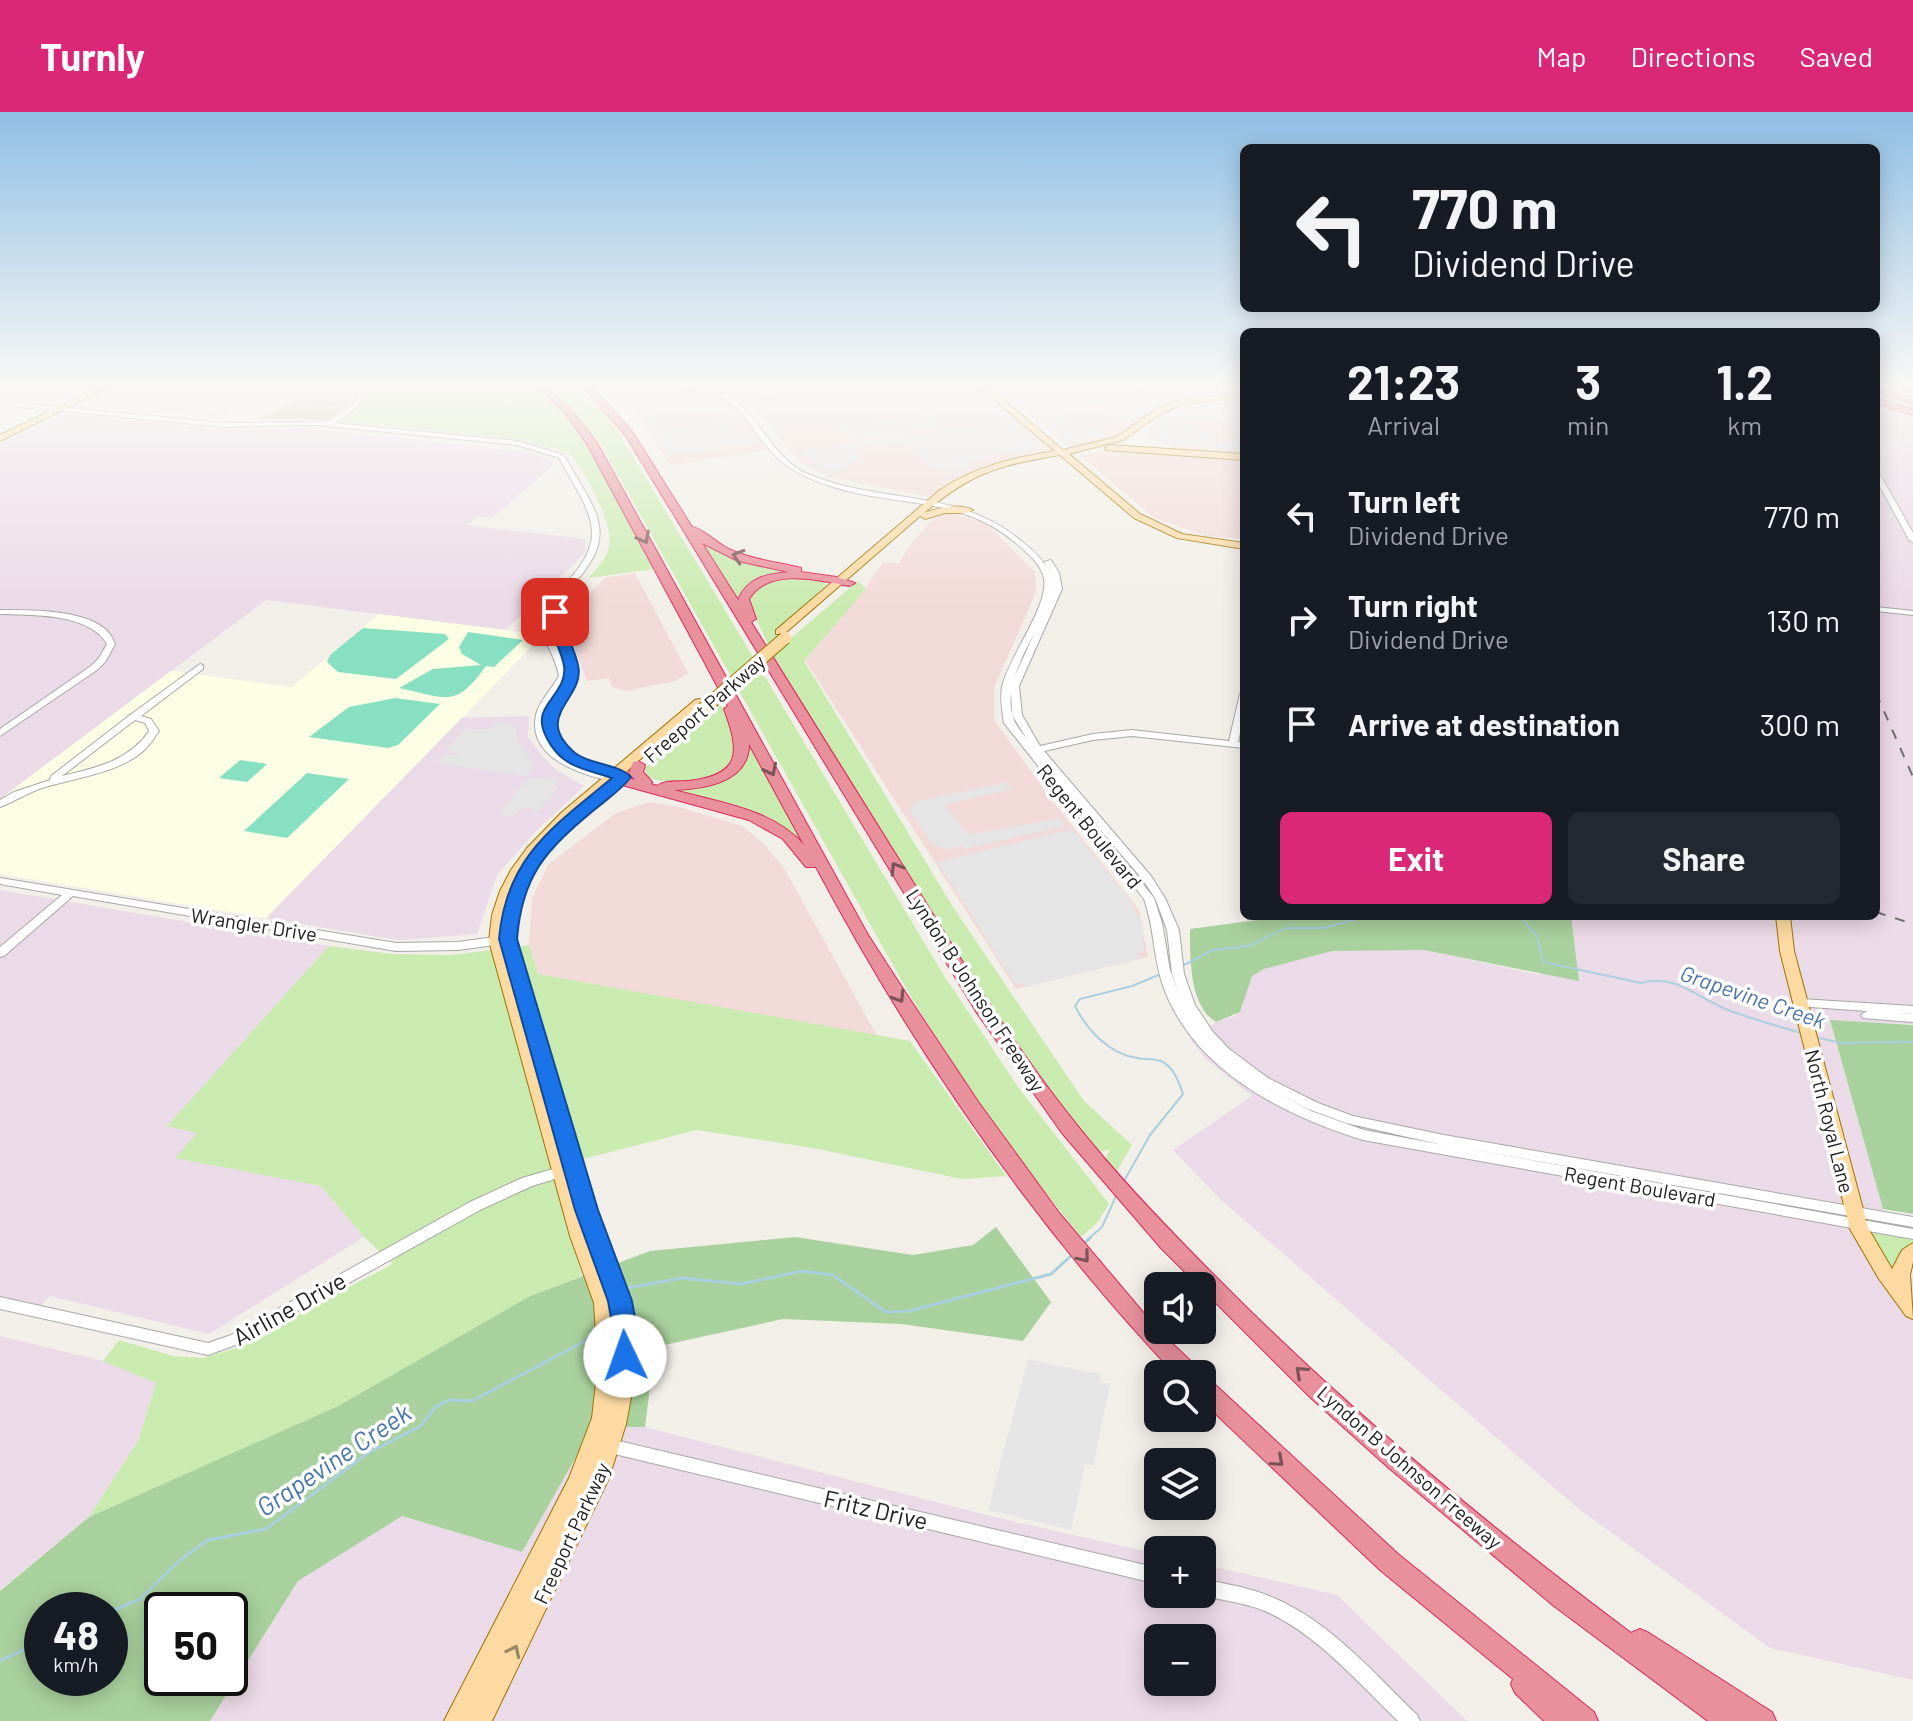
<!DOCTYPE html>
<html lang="en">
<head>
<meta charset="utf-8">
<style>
  :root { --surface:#171b24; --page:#242831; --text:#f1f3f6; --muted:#9ea1a6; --accent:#db2777 }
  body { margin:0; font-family:Barlow,sans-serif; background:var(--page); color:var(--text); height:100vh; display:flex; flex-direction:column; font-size:30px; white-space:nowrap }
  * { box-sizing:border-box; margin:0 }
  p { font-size:26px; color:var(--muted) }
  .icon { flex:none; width:44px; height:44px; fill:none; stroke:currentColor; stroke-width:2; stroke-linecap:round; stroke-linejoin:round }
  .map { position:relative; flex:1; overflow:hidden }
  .panel { position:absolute; left:1240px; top:216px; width:640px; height:592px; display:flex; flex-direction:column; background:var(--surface); border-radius:12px; box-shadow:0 4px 20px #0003 }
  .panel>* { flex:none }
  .hud { position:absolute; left:1240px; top:32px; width:640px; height:168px; border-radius:12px; box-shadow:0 4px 20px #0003; background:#171b24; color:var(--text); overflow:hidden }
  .buttons { position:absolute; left:1144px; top:1160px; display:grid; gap:16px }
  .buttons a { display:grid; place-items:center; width:72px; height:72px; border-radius:12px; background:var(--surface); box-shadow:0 4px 20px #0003; font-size:40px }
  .speed { position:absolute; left:24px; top:1480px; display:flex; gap:16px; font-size:40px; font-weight:700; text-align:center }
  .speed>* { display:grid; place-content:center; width:104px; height:104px; border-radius:50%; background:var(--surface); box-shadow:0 4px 20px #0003; line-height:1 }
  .speed small { font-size:20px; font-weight:400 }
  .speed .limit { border:4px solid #111; border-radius:12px; background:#fff; color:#111 }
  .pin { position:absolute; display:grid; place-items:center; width:68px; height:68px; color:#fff; margin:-34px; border-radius:16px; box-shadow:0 4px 12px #0006 }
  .me { position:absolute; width:88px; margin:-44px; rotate:357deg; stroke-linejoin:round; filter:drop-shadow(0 0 6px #0008) }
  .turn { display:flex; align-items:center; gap:28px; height:168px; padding:0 40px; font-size:36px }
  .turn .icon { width:104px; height:104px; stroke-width:2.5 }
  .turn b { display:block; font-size:56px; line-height:68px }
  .eta { display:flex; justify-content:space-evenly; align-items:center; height:136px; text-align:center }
  .eta b { font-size:48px; font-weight:700; line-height:56px }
  .cta { display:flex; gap:16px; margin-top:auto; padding:16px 40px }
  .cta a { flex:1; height:92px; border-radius:12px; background:var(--accent); color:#fff; font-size:32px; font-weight:700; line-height:92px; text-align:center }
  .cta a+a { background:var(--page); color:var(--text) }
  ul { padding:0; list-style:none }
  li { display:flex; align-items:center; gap:24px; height:104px; padding:0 40px }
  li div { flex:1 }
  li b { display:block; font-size:30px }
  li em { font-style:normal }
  header { display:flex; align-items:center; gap:48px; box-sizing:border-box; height:112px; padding:0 40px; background:var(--accent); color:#fff }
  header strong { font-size:38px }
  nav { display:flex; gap:44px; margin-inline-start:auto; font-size:28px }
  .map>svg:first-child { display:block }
</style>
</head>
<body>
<header>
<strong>Turnly</strong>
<nav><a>Map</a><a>Directions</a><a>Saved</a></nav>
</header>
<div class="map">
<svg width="1913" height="1609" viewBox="0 0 1913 1609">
  <rect width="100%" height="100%" fill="#f2efe8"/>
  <g fill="#f2dad8">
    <path d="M122,272H277L218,305L83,291Z"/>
    <path d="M601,272L678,275L718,283L738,293L774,338L670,353L638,303Z"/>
    <path d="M816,272H978L1054,337L982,355L929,385L829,365L799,350L751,291L789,275Z"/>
    <path d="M1052,273L1179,281L1189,287L1164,293L1148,301L1131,318L1107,328L1072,334L1066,333L1005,282Z"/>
    <path d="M1244,285V343L1180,337L1152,327L1147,319L1158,303L1173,296Z"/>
    <path d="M1110,338H1139L1244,350V427L1208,424L1154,406L1079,343Z"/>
    <path d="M949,401L986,411L1035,460L1036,480L994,576V608L1051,687L1139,798L1148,845L1016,877L805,548L864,478L883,450L899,451L913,429L937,403Z"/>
    <path d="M635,461L688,561L675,569L626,579L612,575L609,566L587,569L564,507L605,466Z"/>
    <path d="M649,690L679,695L742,714L763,731L784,756L877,924L538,862L529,833L532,787L548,753L616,701Z"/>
  </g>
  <g fill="#ebdae7" fill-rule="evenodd">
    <path d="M1876,296L1913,305V912L1830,909L1883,1097L1910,1168L1913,1165V1568L1770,1536L1579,1397L1221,1088L1173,1038L1252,984L1205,946L1190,927L1216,910L1235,904L1243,895L1246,875L1252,864L1264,857L1332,839L1424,838L1540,863L1570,804H1876Z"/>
    <path d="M67,301L243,319L290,315L529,340L553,349V354L492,406L478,405L466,413L585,427V441L506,518L266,488L0,687V332Z"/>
    <path d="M529,604L528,625L540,641L555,657L584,674L535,720L497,763L477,822L398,828L266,806L461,606Z"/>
    <path d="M0,778L329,834L167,1014L198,1020L176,1046L321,1074L364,1125L209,1222L50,1184L41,1193L0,1184Z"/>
    <path d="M0,1224L103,1249L156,1270L138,1329L89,1405L0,1478Z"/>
    <path d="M593,1315H645L990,1404L1158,1442V1482H1202V1452L1337,1483L1467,1609H210L298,1469L402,1404L522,1440ZM1158,1526H1202V1570H1158Z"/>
  </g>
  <path fill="#fdffe4" d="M379,502L543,523L266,806L0,762V687L171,559L292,575Z"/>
  <path fill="#c5c7b3" d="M298,288L320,289L353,288L329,308L257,307Z"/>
  <g fill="#c9ebaf">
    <path d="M356,272H533C591,316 621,394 653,457L588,466C596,457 606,447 609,435C615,414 583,353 567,340L518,327L341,309L362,288L361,278Z"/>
    <path d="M548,272H574L611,308L943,862L1018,975L1109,1092L1098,1110L1081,1125L991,1012L907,878L609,347C592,319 574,293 548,272Z"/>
    <path d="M699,426C728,451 773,454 809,461L754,472L742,498Z"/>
    <path d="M798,465L823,468L826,473L774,523L790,527L858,469L866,477L804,549L953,795L1084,989L1132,1033L1115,1062L1104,1050L1110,1037L1096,1041L1006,923L777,552L747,487C757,469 779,467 798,465Z"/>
    <path d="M719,589C725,602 744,629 739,643C728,673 671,675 647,665L645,656Z"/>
    <path d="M746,623L809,738L769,709L653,674L669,676L722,665Z"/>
    <path d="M529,833L538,862L910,929L1006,1064L962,1067L813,1036L697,1018L551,1055L582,1164L530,1184L338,1294L89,1405L138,1329L156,1271L103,1249L119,1228L173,1244L203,1246L255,1230L311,1195L393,1152L364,1125L321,1074L175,1046L197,1021L167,1014L329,834L392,842L452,843Z"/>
    <path d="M1869,1119L1913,1125V1134L1895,1165Z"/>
  </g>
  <g fill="#a9d19d" fill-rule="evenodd">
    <path d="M1286,804H1571L1579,869L1424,838L1332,839L1264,857L1252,864L1240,900L1216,910C1189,894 1190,845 1190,817Z"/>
    <path d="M1830,908L1913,913V1102L1883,1097Z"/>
    <path d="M996,1115L1051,1190L1023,1229L901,1212L783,1207L655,1235L645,1315H593L522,1440L402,1404L298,1469L210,1609H0V1479L89,1405L338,1294L530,1184L650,1139L795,1125L913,1143L973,1133ZM42,1498H110V1566H42ZM162,1498H230V1566H162Z"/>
  </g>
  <g fill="#87e0c2">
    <path d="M363,516L445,522L449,527L396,567L338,560L327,550L330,543Z"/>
    <path d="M468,520L523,528L494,555L486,554C455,597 447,586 399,576L433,557L481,553L462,542L459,535Z"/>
    <path d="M395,586L440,592L398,633L388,636L309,625L349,595Z"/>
    <path d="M240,648L267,652L247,670L219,666Z"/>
    <path d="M307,661L349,667L287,726L244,719Z"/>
  </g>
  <g fill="#e5e5e5">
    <path d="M124,272H161L123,291L91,288Z"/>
    <path d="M193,272H266L255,274L208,300L151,294Z"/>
    <path d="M624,273L684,280L677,283L626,279L647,296H651L663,318L725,309L735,321L747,319L755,330L671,343L643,301L612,276Z"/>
    <path d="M1056,274L1162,281L1172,288L1125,310L1100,290L1082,292L1068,285L1041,289L1069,311L1099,314L1112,323L1072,330L1009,281Z"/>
    <path d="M703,283L722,291L741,311L732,312L724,300L688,301L678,293Z"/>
    <path d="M1244,288V324L1210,304L1184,308L1219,332L1233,330L1244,339L1195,336L1162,327L1157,320L1156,314L1162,307L1175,300Z"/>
    <path d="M923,303H929L940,315L854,329L841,315Z"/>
    <path d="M1009,309L1039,336L967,349L971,353L952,361L930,354L906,328L851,336L861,347L831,361L819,356L802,339Z"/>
    <path d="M496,610L514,613L519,631L533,650L530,653L535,654L527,664L436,651L445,642L464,644L446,637L466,617H491Z"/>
    <path d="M530,665L559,667L554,674L558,675L539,699L523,695L513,705L500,703L504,699L501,698Z"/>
    <path d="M1007,670L1012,677L944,693L969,723L1060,706L1065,714L965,737L962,734L947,737L933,733L910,699L916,690L923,688Z"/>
    <path d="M1072,717L1130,788L1143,816L1144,839L1138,840L1139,846L1026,875L1023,871L1016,873L938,750Z"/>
    <path d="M1028,1247L1101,1263L1099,1270L1110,1272L1093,1354L1085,1352L1071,1418L988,1398Z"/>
  </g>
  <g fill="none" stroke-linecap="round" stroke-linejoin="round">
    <g stroke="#a9d0df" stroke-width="2">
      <path d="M1519,804L1537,824L1543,850L1641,871C1673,862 1695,883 1723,896C1747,906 1775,913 1801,921"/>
      <path d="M1182,854L1213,838L1249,834L1286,816H1325L1366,804"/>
      <path d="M1815,925L1841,931L1913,930"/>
      <path d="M1124,1069L1150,1023L1183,982C1179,971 1174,956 1163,950C1155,946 1145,948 1137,946C1109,942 1087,918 1075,894L1080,887L1132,874L1161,862"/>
      <path d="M1087,1128L1102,1115L1117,1082"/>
    </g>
    <g stroke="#a9d0df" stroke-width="3">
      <path d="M1083,1132L1090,1126"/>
      <path d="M624,1180L627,1176L682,1166L741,1172L802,1159L833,1163L886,1200L909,1199L1051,1162L1073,1142"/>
      <path d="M110,1500L140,1487L180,1448L208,1428L266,1417L368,1341L421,1314L435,1295L449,1288L472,1289L585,1229L595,1217"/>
      <path d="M0,1549L42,1529"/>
    </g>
    <defs>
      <g id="minor">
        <path d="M349,272H355L363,282L358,295L335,311L517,329L558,341L565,345C596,401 622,421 570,476C562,484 550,492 549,505C548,525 564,544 567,564L549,593L545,605L568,565V555L550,506L557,489L561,487L565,489L558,506L576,555V565L554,607L562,630L586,651L580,654L618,665L620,667L618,669L615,670C582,663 527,647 536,603C539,589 552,577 559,564C556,544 540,526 541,506C542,493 552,484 561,476C614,424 589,401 559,346L517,333L316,313L224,315L0,293V289L224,311L327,310L353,293L357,282ZM545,609L555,633L576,651C558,642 543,630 545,609Z"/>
        <path d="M642,272C670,272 719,272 741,293C765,316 775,347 808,362C878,392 958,376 1020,428C1033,438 1045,449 1052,464L1044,450L1051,448L1059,461L1062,477L1019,574L1022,603L1040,634L1093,622L1132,618L1229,629L1240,582L1244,579V603L1238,630H1244V636L1132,624L1093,628L1044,639L1151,764L1165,786L1179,818L1184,862L1195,893L1213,920L1229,937L1268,966L1318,991L1353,1004L1444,1023L1913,1105V1115L1452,1034L1913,1117V1127L1363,1028C1282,1003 1191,957 1162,871C1153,843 1154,814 1144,787L1004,611C1002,599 1000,587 1002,575C1008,545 1053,489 1043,463C1039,450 1026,440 1016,431C958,382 893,396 827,373C792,361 778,350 756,321C749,311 742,299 733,293C708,275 674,276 645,274ZM1035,520L1013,568L1024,541ZM1011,580L1012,603L1027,627C1013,610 1009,602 1011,580ZM1086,701L1143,768L1155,786L1167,818L1172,862L1180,885L1170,858L1162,811L1154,786ZM1268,976L1308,997L1346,1011L1443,1033L1364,1018L1311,999Z"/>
        <path d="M1035,272H1051L990,282L987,280Z"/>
        <path d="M1100,272C1134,272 1175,271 1205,288L1200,289L1179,281L1103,274Z"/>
        <path d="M1876,359L1879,361L1913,421V430L1909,428L1876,367Z"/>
        <path d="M1876,495L1913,499V503L1876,499Z"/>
        <path d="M0,498C29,498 89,497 109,521C112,524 113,528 115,532L106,549L97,558L0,624V617L91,554L99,546L107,532C89,501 32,503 0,502Z"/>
        <path d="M200,552L203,553V557L141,604L151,607L159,619C155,624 152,630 148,634C125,661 72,666 39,677C26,682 13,690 0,695V688L14,680L50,668L51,664L130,603ZM135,608L145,611L149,619C129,649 95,656 62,664Z"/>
        <path d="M0,766L396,831L458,830L502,824L508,828L502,832L458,838L396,839L73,784L4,844L0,845V835L62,783L0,772Z"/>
        <path d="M1801,887L1913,894V902L1871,899L1913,902V910L1863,906L1861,903L1867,899L1797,894L1795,891Z"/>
        <path d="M560,1055L565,1056L567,1060L565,1064L532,1074L480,1098L241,1231L208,1243L0,1197V1185L208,1231L231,1223L470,1090L522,1066Z"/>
        <path d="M606,1326L1158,1456V1472L606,1340L600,1338L598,1333L600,1328Z"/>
        <path d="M1202,1467C1226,1472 1251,1476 1274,1486C1330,1510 1374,1561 1417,1603L1420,1609H1398C1357,1570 1317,1522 1265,1499C1244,1490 1220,1489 1199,1482H1202Z"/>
      </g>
      <g id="major">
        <path d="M105,272H115L0,329V323Z"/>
        <path d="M976,272H985L1063,338L1117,325L1156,297L1176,289L1244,280V284L1181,293L1162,301L1123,328L1069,342L1140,402L1182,422L1244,431V437L1177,426L1134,406L1060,343C999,353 971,361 924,401C939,396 958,391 973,398L968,401H945L925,407L920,404L784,522H776V518L940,378C976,354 1012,346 1055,339Z"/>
        <path d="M1885,272H1897L1913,277V281Z"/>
        <path d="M1109,333L1244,342V348L1106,338L1105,336Z"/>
        <path d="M699,587L705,590L703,592L553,724L524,758L511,787L517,788L519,791L515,827L520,845L596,1098L629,1189L634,1217L635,1264L626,1312L609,1366L492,1609H444L569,1366L592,1306L598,1254L594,1191L570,1124L489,829L492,803L500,779L511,758L527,736L561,701L695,588Z"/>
        <path d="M1776,804H1790L1794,839L1868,1116L1892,1157L1902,1138L1913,1131V1150L1910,1163L1913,1207L1906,1204L1879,1167L1850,1117L1780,839Z"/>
      </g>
      <g id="highway">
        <path d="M535,272H544L571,297L597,331L868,823L903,877L979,991L1060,1102L1158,1218L1197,1255L1200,1262H1175C1033,1112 913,937 816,755H806L783,727L749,708L615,671L613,668L620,664L635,668L629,661L633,650L638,649L645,653L643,660L652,670L651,672L657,674C665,668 677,670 688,669C742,663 740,640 724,597L728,594L587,332L565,301ZM749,632L804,733C773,697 717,690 674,678C703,677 749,671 749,632Z"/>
        <path d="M581,272H590L633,321L692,415C703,416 718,433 731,438C753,448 778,450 801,456V460L837,465L855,471L849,474C818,468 769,455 749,487L756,507L751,510C805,597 859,684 913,770C964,853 1015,936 1076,1012C1118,1065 1166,1115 1214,1163C1343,1294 1484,1411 1631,1521L1640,1517L1649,1521L1772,1600L1776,1609H1708L1554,1494L1390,1357L1311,1286L1161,1136L1062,1021L977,901L626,324ZM702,431L738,449L789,460C766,462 747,466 738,488Z"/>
        <path d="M1876,274L1913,286V292L1876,280Z"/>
        <path d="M1876,286L1913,297V303L1876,292Z"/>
        <path d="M1202,1265L1210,1268L1398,1442L1594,1600L1598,1609H1544L1515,1581L1511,1572L1513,1567L1380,1458L1202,1289Z"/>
      </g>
    </defs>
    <use href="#minor" stroke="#a8a8a8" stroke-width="2"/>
    <use href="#major" stroke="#9f7300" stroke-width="2"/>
    <use href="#highway" stroke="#dd285c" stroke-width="2"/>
    <use href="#minor" fill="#fff" fill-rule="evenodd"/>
    <use href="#major" fill="#fcdaa2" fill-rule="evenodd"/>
    <use href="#highway" fill="#e8919c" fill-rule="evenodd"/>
    <path stroke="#6f6f6f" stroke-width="2" d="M1899,272L1913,276"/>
    <g stroke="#6f6f6f" stroke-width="2" stroke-dasharray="10 10" stroke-linecap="butt">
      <path d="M1876,581L1913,665"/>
      <path d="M1876,800L1913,812"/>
    </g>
    <defs>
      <path id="major-bridge" d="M703,597L785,526"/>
    </defs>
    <use href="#major-bridge" stroke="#9f7300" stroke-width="14" stroke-linecap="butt"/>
    <use href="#major-bridge" stroke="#fcdaa2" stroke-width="12"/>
  </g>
  <defs><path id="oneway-chevron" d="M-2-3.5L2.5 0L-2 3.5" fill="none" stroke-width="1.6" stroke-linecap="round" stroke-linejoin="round" transform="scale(2)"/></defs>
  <g stroke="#7b5358">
    <use href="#oneway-chevron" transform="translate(644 426) rotate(61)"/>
    <use href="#oneway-chevron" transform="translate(738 444) rotate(-163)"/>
    <use href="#oneway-chevron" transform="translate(771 658) rotate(63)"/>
    <use href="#oneway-chevron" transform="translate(896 756) rotate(-122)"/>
    <use href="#oneway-chevron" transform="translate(899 885) rotate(58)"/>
    <use href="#oneway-chevron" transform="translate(1084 1145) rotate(51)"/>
    <use href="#oneway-chevron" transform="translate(1301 1260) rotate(-138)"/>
    <use href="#oneway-chevron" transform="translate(1278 1349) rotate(42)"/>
  </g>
  <use stroke="#998768" href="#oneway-chevron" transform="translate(514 1539) rotate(-64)"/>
  <linearGradient id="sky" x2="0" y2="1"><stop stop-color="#8fbfe4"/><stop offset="0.55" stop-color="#f9f8f5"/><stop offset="1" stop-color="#f9f8f5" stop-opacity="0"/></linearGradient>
  <rect width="1913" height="497" fill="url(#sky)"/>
  <path fill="#1a73e8" stroke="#114b97" stroke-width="2" d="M555,496L562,500C563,519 574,534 578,553C586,587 531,603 575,641C590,653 617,651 631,665C621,678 606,688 594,698C546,738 522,763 517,827L598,1098L632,1189L637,1217L638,1244L634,1252L625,1255L616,1252L613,1244V1217L608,1189L575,1098L499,827C506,745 553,715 612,666C598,661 576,657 565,648C552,639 536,614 544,599C551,584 567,572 564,554C561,535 549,520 548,500Z"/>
  <g text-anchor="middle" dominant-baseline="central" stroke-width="7" stroke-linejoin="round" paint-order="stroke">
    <g font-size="20" fill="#212121" stroke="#fff">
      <text transform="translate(704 596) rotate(-41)">Freeport Parkway</text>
      <text transform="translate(1090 714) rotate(51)">Regent Boulevard</text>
      <text transform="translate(254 812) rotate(9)">Wrangler Drive</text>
      <text transform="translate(976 878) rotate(57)">Lyndon B Johnson Freeway</text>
      <text transform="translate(1830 1009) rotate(76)">North Royal Lane</text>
      <text transform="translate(1640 1074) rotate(10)">Regent Boulevard</text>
      <text transform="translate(1410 1355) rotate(41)">Lyndon B Johnson Freeway</text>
      <text transform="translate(571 1421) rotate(-65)">Freeport Parkway</text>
    </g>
    <g font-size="22" font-style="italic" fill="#4975ab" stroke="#fff">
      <text transform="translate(1753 884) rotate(19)">Grapevine Creek</text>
    </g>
    <g font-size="24" fill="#212121" stroke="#fff">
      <text transform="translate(289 1196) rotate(-29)">Airline Drive</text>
      <text transform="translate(876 1397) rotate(13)">Fritz Drive</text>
    </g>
    <g font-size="26" font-style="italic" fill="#4975ab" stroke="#fff">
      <text transform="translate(333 1347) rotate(-34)">Grapevine Creek</text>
    </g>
  </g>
</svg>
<div class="buttons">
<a><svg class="icon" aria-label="sound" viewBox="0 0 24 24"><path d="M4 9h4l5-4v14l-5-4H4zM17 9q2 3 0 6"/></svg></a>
<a><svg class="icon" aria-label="search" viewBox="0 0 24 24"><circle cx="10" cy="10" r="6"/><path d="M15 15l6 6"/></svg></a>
<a><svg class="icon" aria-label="layers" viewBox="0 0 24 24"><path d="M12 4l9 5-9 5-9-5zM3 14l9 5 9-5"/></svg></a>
<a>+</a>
<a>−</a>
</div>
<div class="speed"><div>48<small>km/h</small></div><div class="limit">50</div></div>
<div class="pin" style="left:555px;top:500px;background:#d93025"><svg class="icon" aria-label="arrive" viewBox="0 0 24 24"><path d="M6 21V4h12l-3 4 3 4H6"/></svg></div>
<svg class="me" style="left:625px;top:1244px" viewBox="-20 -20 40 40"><circle r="19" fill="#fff"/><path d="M0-13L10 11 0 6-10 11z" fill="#1a73e8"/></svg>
<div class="hud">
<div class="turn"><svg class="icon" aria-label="left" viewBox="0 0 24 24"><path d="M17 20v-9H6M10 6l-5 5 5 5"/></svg><div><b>770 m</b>Dividend Drive</div></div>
</div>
<section class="panel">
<div class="eta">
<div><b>21:23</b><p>Arrival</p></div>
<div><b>3</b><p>min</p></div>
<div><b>1.2</b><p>km</p></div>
</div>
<ul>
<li><svg class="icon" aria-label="left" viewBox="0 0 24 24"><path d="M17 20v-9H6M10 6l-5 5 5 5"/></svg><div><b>Turn left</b><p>Dividend Drive</p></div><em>770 m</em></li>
<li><svg class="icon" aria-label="right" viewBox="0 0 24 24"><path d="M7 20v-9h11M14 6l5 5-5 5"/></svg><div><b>Turn right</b><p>Dividend Drive</p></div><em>130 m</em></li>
<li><svg class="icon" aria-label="arrive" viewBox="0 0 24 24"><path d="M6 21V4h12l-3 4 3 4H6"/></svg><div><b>Arrive at destination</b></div><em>300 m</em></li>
</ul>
<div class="cta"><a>Exit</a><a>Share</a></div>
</section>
</div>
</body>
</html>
